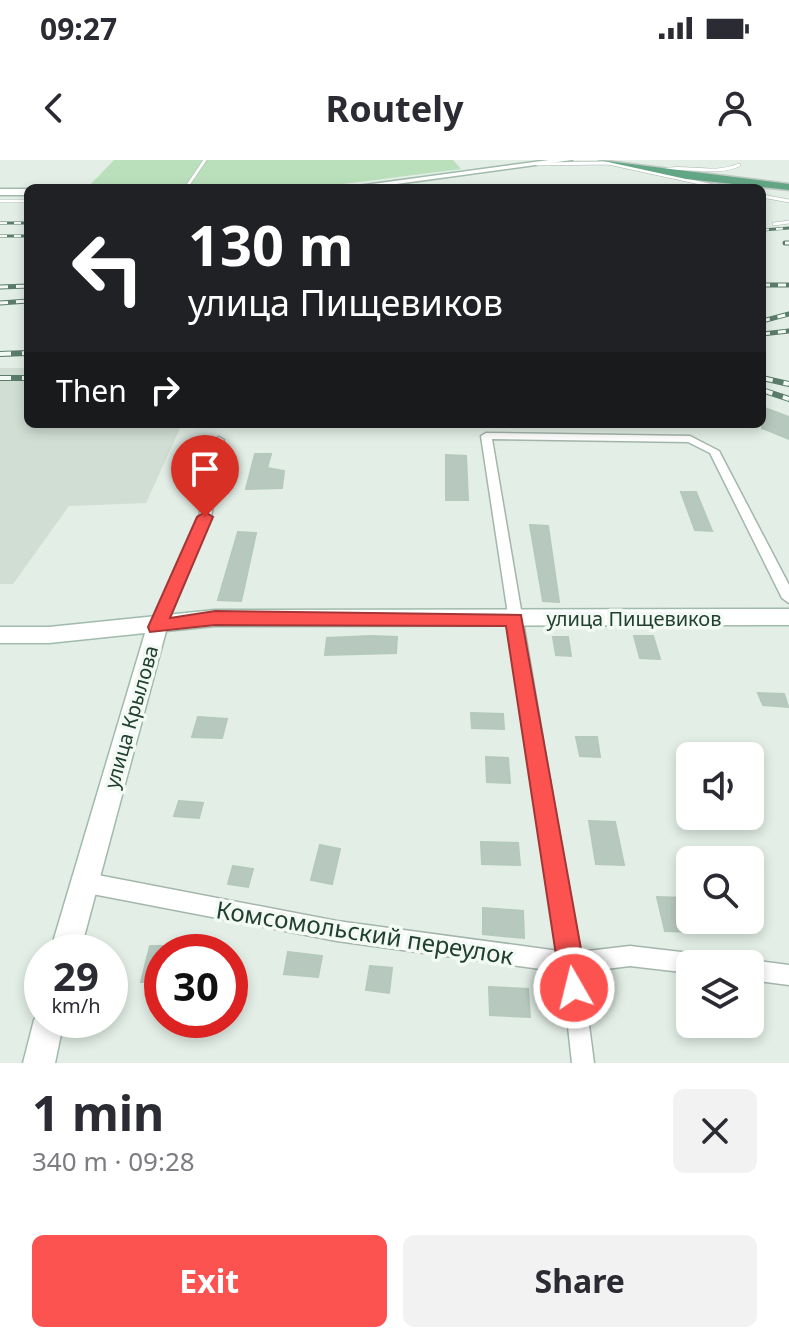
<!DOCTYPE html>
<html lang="en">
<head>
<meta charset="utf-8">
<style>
  :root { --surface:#fff; --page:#f2f2f3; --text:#2b2b33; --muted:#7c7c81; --accent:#fc5351 }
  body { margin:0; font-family:"Noto Sans",sans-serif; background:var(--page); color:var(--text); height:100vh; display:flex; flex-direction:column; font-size:30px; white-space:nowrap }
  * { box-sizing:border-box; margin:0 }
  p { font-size:26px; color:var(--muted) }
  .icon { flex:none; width:44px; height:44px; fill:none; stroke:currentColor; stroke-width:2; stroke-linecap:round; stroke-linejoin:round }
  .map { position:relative; height:903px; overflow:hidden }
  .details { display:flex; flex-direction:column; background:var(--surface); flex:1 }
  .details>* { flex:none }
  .top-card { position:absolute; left:24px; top:24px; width:742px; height:244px; border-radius:12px; box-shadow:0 4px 12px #0003; background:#202124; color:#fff; overflow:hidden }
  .fabs { position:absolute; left:676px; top:582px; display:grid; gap:16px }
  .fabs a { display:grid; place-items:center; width:88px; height:88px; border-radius:12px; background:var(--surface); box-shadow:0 4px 12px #0003; font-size:40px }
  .speed { position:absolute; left:24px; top:774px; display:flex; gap:16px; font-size:40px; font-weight:700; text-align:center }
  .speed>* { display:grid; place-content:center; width:104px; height:104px; border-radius:50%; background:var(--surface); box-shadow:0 4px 12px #0003; line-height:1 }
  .speed small { font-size:20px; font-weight:400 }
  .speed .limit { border:12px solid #d22; background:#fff; color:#111 }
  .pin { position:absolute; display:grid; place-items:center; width:68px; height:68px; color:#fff; margin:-82px -34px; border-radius:50% 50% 50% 0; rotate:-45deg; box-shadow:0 0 8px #0007 }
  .pin .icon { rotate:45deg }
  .me { position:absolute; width:88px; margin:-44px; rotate:352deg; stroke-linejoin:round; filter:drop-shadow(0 0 6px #0008) }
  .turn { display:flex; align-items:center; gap:28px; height:168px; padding:0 32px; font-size:36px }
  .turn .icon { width:104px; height:104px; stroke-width:2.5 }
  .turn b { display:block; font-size:56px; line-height:68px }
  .then { display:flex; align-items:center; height:76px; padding:0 32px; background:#0003; gap:16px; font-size:30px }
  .round { display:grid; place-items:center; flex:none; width:84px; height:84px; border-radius:12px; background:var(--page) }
  .headline { display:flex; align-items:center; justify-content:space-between; height:136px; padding:0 32px }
  h1 { font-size:48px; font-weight:700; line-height:60px }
  .button { display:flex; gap:16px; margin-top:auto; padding:16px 32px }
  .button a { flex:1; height:92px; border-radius:12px; background:var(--accent); color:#fff; font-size:32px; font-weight:700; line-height:92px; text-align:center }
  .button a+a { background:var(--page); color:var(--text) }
  .status { display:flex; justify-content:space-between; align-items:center; height:56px; padding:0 40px; background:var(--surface); direction:ltr }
  .status svg { height:22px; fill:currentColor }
  header { display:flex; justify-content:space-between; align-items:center; height:104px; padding:0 32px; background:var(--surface); font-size:36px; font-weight:700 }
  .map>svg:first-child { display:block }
</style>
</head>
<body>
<div class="status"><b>09:27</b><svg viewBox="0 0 49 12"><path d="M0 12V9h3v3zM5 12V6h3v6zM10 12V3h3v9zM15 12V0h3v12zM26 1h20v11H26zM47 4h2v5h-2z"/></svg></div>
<header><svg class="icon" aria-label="back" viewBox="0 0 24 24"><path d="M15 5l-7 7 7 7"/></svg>Routely<svg class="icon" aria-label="person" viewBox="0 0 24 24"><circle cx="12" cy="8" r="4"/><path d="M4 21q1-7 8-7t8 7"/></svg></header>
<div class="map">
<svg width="789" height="903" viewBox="0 0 789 903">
  <rect width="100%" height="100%" fill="#e2eee6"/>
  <path fill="#d0ded4" d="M0,208H28V264H182L146,343L69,346L13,424H0Z"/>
  <path fill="#b9e0bb" d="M114,0H453L461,9L311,28H87Z"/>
  <g fill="#b7c9be" stroke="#b4c8bb" stroke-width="2">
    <path d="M762,247L789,257V279L762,268Z"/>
    <path d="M255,294H271L267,308L284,311L282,328L246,329Z"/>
    <path d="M446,295L466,296L468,340H446Z"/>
    <path d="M681,332H696L712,371L695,370Z"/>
    <path d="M530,365L548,366L559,442L543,441Z"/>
    <path d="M238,372L256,373L244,428L241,441L218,440Z"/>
    <path d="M371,476L397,477L396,493L325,495L327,478Z"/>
    <path d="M634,476H653L660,499L640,498Z"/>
    <path d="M553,477H568L571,496L556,495Z"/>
    <path d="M758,533L784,534L788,547L763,545Z"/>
    <path d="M471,553L503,554L504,569L472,568Z"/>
    <path d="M198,557L227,559L222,578L192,577Z"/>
    <path d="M576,577H597L600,597L580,596Z"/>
    <path d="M486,597L508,598L510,623L487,622Z"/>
    <path d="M179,641L203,643L199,658L174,656Z"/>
    <path d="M589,661L615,662L624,705L596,704Z"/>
    <path d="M481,682L518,683L520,705L482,704Z"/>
    <path d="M320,685L340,689L332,724L311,720Z"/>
    <path d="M233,706L253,709L248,727L228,724Z"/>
    <path d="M657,737L685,738L694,772L665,771Z"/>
    <path d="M483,748L523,751L524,778L483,774Z"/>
    <path d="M150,786H162V822H141Z"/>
    <path d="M288,792L322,796L318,817L284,814Z"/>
    <path d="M370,806L392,808L389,833L366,830Z"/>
    <path d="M489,827L528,829L530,857L490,855Z"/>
  </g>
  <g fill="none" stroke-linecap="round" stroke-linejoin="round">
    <defs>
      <g id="lane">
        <path d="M537,4L608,3L723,28"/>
        <path d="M658,11C686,3 711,17 739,5"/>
        <path d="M186,28L205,0"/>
        <path d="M762,36L789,41"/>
        <path d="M0,41H28"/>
        <path d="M774,64L789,62"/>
      </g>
      <g id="street">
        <path d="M486,273L690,276L719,291L789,425V443L782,438L710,293L688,282L492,279L579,792L630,786L698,794L705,797L708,804H690V813L630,806L582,812L594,903H572L562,812L337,781L82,732L75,729L72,722L75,715L82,712L337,761L559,791L481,276Z"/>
        <path d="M219,277L224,280L211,357L164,467L162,471H152L150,467L199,357L214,280Z"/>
        <path d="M750,800L789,805V825L750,820V804H742Z"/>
      </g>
      <g id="secondary">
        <path d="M549,0H572L367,28H343Z"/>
        <rect x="0" y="29" width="28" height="6"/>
        <path d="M789,449V465L215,466L166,471L80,792H50L145,473L49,483H0V467H49L215,450Z"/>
        <path d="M42,847V860H64L55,903H23L34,860Z"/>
      </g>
      <path id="primary" d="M599,0L789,24V30L686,19Z"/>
    </defs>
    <use href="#lane" stroke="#a4b6ac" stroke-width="4"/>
    <use href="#street" stroke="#a4b6ac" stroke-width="3"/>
    <use href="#secondary" stroke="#a0baab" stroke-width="3"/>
    <use href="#primary" stroke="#c1cac5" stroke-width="3"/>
    <path stroke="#80b497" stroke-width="2" stroke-dasharray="2 3" stroke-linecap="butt" d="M321,28L336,26"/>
    <use href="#lane" stroke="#fff" stroke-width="3"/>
    <use href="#street" fill="#fff" fill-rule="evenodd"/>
    <use href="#secondary" fill="#fff" fill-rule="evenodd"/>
    <use href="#primary" fill="#63a685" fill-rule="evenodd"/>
    <defs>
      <g id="rail-far2">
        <path d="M0,63H28"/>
        <path d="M762,70L789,68"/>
        <path d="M0,76H28"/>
      </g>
      <g id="rail-far1">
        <path d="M785,83H789"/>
        <path d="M762,125H789"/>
        <path d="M0,127L28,126"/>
        <path d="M0,143L28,141"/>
        <path d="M762,161L789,154"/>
        <path d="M762,174L789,171"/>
      </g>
      <g id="rail">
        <path d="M0,194L28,193"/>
        <path d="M0,218H28"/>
        <path d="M762,218L789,224"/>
        <path d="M762,230L789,239"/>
      </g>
    </defs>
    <use href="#rail-far2" stroke="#5b7c6b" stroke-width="3"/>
    <use href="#rail-far1" stroke="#5b7c6b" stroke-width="5"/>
    <use href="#rail" stroke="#5b7c6b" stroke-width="6"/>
    <use href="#rail-far2" stroke="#f3faf5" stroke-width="2" stroke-dasharray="7" stroke-linecap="butt"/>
    <use href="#rail-far1" stroke="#f3faf5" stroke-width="3" stroke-dasharray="8" stroke-linecap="butt"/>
    <use href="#rail" stroke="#f3faf5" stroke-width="4" stroke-dasharray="11" stroke-linecap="butt"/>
  </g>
  <path fill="#fc5351" stroke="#a43635" stroke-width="2" d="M205,352L213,357L170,458L215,451L521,455L588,828L584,838L574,842L565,838L561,828L506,466L215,465L150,472L148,467L197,357Z"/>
  <g text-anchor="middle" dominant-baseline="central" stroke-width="7" stroke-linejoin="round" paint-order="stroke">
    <g font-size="20" fill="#214030" stroke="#f3faf5">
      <text x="634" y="458">улица Пищевиков</text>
      <text transform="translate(131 557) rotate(-74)">улица Крылова</text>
    </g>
    <g font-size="24" fill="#214030" stroke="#f3faf5">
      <text transform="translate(365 772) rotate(9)">Комсомольский переулок</text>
    </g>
  </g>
</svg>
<div class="fabs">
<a><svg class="icon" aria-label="sound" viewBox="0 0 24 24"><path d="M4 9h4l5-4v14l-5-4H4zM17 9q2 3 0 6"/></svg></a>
<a><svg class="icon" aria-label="search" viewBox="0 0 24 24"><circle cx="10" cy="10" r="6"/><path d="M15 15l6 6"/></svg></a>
<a><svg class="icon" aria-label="layers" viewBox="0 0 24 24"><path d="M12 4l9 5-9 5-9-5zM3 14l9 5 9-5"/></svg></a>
</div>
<div class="speed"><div>29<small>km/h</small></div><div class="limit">30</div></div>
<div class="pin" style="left:205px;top:357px;background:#d93025"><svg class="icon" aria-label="arrive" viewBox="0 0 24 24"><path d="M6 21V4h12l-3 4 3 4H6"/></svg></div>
<svg class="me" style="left:574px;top:828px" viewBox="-20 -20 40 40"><circle r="17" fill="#fc5351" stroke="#fff" stroke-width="3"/><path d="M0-11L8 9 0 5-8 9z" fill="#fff"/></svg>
<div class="top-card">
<div class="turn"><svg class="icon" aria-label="left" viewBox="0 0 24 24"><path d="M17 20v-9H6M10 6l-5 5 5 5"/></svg><div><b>130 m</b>улица Пищевиков</div></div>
<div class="then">Then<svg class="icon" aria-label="right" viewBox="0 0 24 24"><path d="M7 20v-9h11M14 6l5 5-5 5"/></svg></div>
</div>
</div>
<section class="details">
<div class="headline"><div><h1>1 min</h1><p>340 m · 09:28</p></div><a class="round"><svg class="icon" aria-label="close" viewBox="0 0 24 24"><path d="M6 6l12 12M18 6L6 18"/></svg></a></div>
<div class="button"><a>Exit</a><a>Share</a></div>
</section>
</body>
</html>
